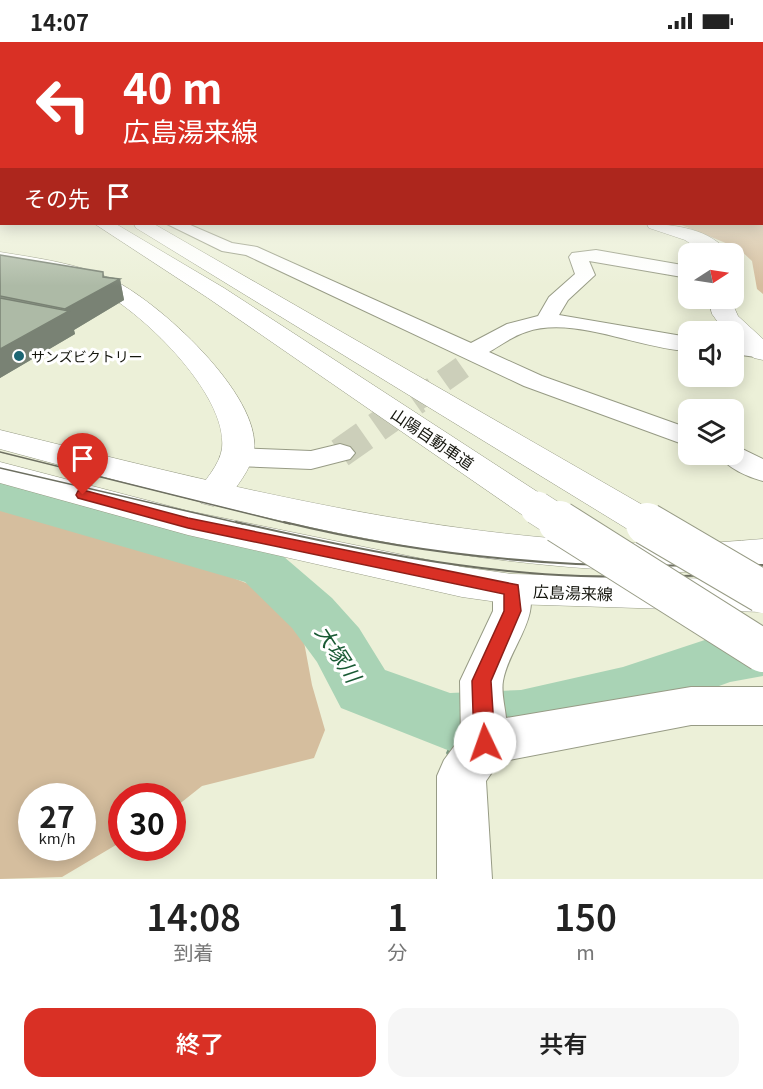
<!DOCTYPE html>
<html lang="ja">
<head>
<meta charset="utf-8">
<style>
  :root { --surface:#fff; --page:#f6f6f6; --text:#222; --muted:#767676; --accent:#d93025 }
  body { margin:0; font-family:Georgia,"Noto Sans JP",serif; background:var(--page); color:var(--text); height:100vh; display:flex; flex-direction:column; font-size:22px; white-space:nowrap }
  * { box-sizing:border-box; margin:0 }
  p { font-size:20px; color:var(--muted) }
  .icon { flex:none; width:33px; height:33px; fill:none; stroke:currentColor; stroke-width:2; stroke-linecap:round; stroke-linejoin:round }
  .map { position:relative; height:837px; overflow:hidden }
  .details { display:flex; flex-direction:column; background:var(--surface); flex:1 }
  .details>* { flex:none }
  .top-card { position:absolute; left:0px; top:0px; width:764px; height:183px; box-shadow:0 3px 15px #0003; background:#d93025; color:#fff; overflow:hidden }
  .needle { width:39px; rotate:78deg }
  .buttons { position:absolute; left:678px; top:201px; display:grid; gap:12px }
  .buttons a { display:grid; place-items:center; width:66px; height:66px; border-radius:12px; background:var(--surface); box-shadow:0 3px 15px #0003; font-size:30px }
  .speed { position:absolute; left:18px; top:741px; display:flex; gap:12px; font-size:30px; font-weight:700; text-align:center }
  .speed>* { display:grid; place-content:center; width:78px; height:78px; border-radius:50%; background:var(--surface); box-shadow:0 3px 15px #0003; line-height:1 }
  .speed small { font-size:15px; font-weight:400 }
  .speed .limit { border:9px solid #d22; background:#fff; color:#111 }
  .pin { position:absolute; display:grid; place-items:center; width:51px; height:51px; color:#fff; margin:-62px -26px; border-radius:50% 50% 50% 0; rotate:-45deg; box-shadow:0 0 6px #0007 }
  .pin .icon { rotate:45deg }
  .me { position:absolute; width:66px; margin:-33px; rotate:357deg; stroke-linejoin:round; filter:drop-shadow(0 0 4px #0008) }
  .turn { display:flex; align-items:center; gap:21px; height:126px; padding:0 24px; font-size:27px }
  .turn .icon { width:78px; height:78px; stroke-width:2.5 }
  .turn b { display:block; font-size:42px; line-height:51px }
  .then { display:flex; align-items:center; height:57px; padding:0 24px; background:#0003; gap:12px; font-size:22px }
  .eta { display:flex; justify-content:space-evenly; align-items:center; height:102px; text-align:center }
  .eta b { font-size:36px; font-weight:600; line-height:42px }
  .action { display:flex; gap:12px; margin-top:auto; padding:12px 24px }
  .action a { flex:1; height:69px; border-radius:18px; background:var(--accent); color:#fff; font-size:24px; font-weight:600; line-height:69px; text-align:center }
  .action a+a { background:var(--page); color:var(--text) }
  .status { display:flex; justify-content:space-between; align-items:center; height:42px; padding:0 30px; background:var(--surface); direction:ltr }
  .status svg { height:16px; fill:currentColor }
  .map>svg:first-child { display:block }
</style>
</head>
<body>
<div class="status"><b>14:07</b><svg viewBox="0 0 49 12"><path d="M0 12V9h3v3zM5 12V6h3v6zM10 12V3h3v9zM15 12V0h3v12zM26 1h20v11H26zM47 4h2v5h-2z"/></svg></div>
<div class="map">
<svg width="763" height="837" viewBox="0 0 763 837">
  <rect width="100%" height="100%" fill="#ecf0d8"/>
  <g fill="#d5be9e" fill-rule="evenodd">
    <path d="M763,161V252L757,247L752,219L738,206L679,182H762Z"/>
    <path d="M3,461L138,498L271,551L304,600L312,643L325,688L314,716L202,744L173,767L172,754H122L121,800L62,835L0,837V462ZM32,754H82V806H32Z"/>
  </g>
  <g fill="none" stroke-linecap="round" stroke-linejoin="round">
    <path fill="#7d9a83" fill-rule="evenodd" d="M464,678L468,679L470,683L456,715L452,716L448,715L446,711L460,679Z"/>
    <path fill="#a9d3b5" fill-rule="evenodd" d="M0,439L283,514L332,556L359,586L385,628L450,651L521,648L623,625L726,591L763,586V634L730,640L623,679L521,706L450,709L341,666L317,620L292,586L245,540L0,469Z"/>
    <path stroke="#cccfba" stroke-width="23" stroke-dasharray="23 12" stroke-linecap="butt" d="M415,359L467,322"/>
    <path stroke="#cccfba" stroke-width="30" stroke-dasharray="30 15" stroke-linecap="butt" d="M340,411L417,357"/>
    <defs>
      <g id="street">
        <rect x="762" y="126" width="1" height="6"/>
        <path d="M167,182H188L232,201L257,205L471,301L507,282L538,274L549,255L575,232L569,215L572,211L596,208L688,224V236L589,219L595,233L568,258L559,273L688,295V309C639,307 573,273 526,290C513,294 501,303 489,310L542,334L688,386V404L524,344L246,213L222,209Z"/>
        <path d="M734,298L763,302V316L734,312Z"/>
        <path d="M340,402L350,405L355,411L350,417L311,427L235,424L224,421L220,415L224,409L235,406L311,409Z"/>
        <path d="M734,403L763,417V439C748,435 727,426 718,412H734Z"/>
        <path d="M512,533L525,537C545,573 509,604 503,639C501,650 505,665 506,676L691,645H763V683H691L499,720L486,739L492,837H437V734L444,718L461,695L460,639L493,569V547L499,537Z"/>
      </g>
      <g id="secondary">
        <path d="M647,182C674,182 712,187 729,212H706L685,198L649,186Z"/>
        <path d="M0,210C37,216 76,221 111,237C157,258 262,353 254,409C252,427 235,446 225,461L213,464L201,461L195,453C204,439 220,423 222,406C228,352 139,266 93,245C64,232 32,227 0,222Z"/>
        <path d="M708,256H730L738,274L763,297V318L754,316L734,298V290H725L712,272Z"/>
      </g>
      <g id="primary">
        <path d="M0,388C223,443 445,501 677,502C706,502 734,499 763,497V523C734,526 706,530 677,530C446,528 222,467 0,407Z"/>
        <path d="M0,420L188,469L462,525L512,532L763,538V570L512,562L462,555L188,493L0,441Z"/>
      </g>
      <g id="highway">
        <rect x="0" y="126" width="2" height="8"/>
        <path d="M95,182H116L224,246L550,458L555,466L550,474L537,478L524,474L208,256Z"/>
        <path d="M134,182H154L660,473L666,482L660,491L647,494L634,491L136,186Z"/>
      </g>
    </defs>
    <use href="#street" stroke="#979b85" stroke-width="2"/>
    <use href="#secondary" stroke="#979b85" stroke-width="1"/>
    <use href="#primary" stroke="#979b85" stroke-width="1"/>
    <use href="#highway" stroke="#979b85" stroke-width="1"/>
    <use href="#street" fill="#fff" fill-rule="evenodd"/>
    <use href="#secondary" fill="#fff" fill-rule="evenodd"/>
    <use href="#primary" fill="#fff" fill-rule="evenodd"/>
    <use href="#highway" fill="#fff" fill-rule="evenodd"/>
    <g stroke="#6d6f61" stroke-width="1.5">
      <path d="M0,410L290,482"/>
      <path d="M0,426L243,482"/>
    </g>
    <g stroke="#6d6f61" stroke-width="2">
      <path d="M236,480C350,506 465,530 581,534C642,536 703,533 763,533"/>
      <path d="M284,480C378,503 479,517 576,522C638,525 701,523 763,523"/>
    </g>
    <defs>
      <path id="highway-bridge-far1" d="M537,466L562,482"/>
      <g id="highway-bridge">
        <path d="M559,480L763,609"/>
        <path d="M647,482L763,550"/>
      </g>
    </defs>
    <use href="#highway-bridge-far1" stroke="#979b85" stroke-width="34" stroke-linecap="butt"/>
    <use href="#highway-bridge" stroke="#979b85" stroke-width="44" stroke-linecap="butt"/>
    <use href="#highway-bridge-far1" stroke="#fff" stroke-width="33"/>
    <use href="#highway-bridge" stroke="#fff" stroke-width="42"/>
  </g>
  <path fill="#95a08f" d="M0,213L120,237L124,258L74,288L75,292L0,336Z"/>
  <path fill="#798274" d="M103,230L106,245L120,237L124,258L74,288L75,292L0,336V307L66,271L65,267L103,235Z"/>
  <g fill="#adbaa6" stroke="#798274" stroke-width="1.5">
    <path d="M0,213L103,230V235L120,237L65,267L0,254Z"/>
    <path d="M0,256L69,269L0,307Z"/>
  </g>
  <linearGradient id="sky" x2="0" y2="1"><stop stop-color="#8fc0d4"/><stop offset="0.52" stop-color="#f6f8ed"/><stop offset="1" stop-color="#f6f8ed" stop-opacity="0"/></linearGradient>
  <rect width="763" height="244" fill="url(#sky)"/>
  <path fill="#d93025" stroke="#8d1f18" stroke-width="1.5" d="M83,448L188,476L518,543L521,569L491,639L495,701L492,708L485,711L477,708L474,701L472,639L504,569V552L188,486L78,456L76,453L78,449Z"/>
  <circle fill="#1c6572" stroke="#fff" stroke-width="2" cx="19" cy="314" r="6"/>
  <g text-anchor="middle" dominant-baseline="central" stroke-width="6" stroke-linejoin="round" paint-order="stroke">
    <g font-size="14" fill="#15160e" stroke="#fff" text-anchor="start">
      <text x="31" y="314">サンズビクトリー</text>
    </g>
    <g font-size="16" fill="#15160e" stroke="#fff">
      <text transform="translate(433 396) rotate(34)">山陽自動車道</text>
      <text transform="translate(573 550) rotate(2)">広島湯来線</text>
    </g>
    <g font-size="21" font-style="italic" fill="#195a34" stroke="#fff">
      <text transform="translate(339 611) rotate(57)">大塚川</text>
    </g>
  </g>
</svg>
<div class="buttons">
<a><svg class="needle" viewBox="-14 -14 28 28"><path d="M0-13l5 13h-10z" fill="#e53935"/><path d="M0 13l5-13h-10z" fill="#767676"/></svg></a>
<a><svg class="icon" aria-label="sound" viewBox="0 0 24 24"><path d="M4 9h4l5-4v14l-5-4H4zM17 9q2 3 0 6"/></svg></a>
<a><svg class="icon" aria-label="layers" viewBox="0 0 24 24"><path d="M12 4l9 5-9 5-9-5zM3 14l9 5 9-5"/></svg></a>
</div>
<div class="speed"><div>27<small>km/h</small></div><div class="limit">30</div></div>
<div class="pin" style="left:83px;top:453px;background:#d93025"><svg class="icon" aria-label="arrive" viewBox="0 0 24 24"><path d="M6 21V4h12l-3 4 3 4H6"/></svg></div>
<svg class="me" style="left:485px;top:701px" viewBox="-20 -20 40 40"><circle r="19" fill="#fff"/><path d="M0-13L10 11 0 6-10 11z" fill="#d93025"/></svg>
<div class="top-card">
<div class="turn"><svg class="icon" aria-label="left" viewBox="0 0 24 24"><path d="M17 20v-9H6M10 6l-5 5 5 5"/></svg><div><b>40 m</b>広島湯来線</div></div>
<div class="then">その先<svg class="icon" aria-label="arrive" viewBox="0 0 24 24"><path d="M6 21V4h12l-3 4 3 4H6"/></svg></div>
</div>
</div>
<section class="details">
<div class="eta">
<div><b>14:08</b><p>到着</p></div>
<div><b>1</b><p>分</p></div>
<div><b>150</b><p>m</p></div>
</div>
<div class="action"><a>終了</a><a>共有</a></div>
</section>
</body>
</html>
